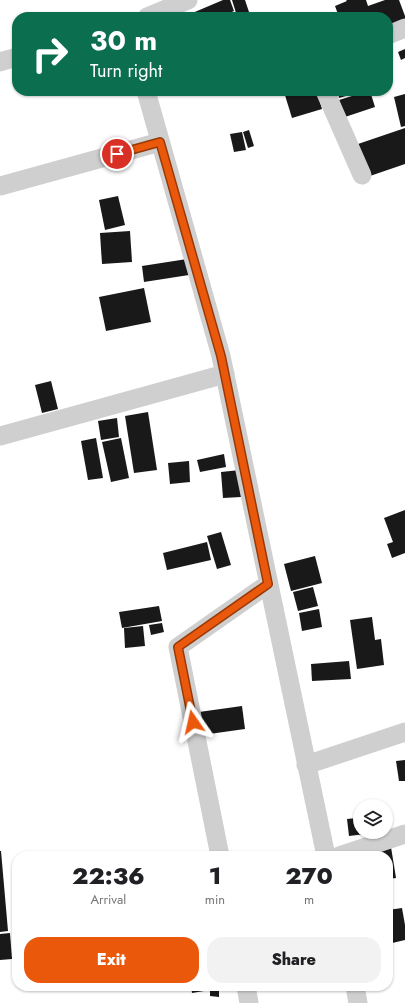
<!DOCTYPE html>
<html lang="en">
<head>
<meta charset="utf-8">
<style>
  :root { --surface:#fff; --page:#f2f2f2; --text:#202124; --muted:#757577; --accent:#ea580c }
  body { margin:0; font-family:Jost,sans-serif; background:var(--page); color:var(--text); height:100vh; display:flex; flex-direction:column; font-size:15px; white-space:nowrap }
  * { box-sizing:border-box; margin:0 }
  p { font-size:13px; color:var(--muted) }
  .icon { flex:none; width:22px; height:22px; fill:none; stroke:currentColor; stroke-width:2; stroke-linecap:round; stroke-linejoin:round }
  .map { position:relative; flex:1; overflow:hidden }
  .details { position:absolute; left:12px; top:851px; width:381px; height:140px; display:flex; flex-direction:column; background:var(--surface); border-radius:16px; box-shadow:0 1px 3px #0004 }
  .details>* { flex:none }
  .guide { position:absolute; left:12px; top:12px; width:381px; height:84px; border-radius:16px; box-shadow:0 1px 3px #0004; background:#0b6e4f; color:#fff; overflow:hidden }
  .tools { position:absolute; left:353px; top:799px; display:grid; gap:8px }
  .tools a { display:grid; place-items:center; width:40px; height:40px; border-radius:50%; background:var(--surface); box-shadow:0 1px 3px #0004; font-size:20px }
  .pin { position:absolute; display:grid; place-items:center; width:34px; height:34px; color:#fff; margin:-17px; border:2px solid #fff; border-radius:50%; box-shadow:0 1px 4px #0007 }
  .me { position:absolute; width:44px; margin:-22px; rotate:349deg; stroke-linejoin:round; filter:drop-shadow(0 0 3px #0008) }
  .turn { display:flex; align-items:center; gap:14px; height:84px; padding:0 12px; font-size:18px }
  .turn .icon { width:52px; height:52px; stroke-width:2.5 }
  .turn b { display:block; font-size:28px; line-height:34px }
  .eta { display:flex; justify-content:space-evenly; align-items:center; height:68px; text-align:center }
  .eta b { font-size:24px; font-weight:800; line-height:28px }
  .button { display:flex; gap:8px; margin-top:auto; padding:8px 12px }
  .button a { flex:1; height:46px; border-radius:16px; background:var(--accent); color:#fff; font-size:16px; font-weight:800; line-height:46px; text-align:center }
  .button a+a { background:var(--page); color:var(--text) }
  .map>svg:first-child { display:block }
</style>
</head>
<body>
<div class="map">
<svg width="405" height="1003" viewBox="0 0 405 1003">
  <rect width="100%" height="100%" fill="#fff"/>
  <g fill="#191919">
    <path d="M223,0H230L234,11L220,17H183Z"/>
    <path d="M232,0H245L249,12L237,16Z"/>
    <path d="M346,0H366L368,6L385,0H399L405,16V21L388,27V17H339L335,6L347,1Z"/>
    <path d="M405,49V58L401,60L398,52Z"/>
    <path d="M286,91H317L322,109L292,118L284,92Z"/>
    <path d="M338,91H363L339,98Z"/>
    <path d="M368,91H370L375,107L345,117L339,100Z"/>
    <path d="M405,94V126L401,127L394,97Z"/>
    <path d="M405,128V164L370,176L358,144Z"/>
    <path d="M249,130L254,146L248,148L243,132Z"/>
    <path d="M242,132L246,150L234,152L230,134Z"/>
    <path d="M118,196L125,225L105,230L99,200Z"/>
    <path d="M130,231L132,262L102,264L100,233Z"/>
    <path d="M187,259L189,275L144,282L142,266Z"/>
    <path d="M144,288L151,322L106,331L99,297Z"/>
    <path d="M51,381L58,409L42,413L35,385Z"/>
    <path d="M148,412L157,470L134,473L125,416Z"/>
    <path d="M117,418L119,437L101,440L98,421Z"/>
    <path d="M96,438L103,478L88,480L81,441Z"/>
    <path d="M121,438L129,478L111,482L102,442Z"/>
    <path d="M224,454L226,467L200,472L197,460Z"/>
    <path d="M189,461L190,482L170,484L168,463Z"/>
    <path d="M240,470L241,497L223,498L221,472Z"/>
    <path d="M405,510V553L392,558L387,544L393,542L384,518Z"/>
    <path d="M221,532L231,565L217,569L207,536Z"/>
    <path d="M207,542L211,560L167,570L163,553Z"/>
    <path d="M315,556L322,583L291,591L284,564Z"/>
    <path d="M313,587L318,606L298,611L293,592Z"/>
    <path d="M159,606L162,621L122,628L119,612Z"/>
    <path d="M319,609L322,627L302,631L299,613Z"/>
    <path d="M372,617L375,640L381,639L384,665L357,669L350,620Z"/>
    <path d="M162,623L164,632L151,635L149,625Z"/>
    <path d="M143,626L145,646L125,648L124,628Z"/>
    <path d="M349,661L351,679L312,681L311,664Z"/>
    <path d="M242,706L245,729L202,735L199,712Z"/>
    <path d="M405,760V781H399L396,761Z"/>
    <path d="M360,811V832L374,833L349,836L347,819L357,818L356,812Z"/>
    <path d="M391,847L396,878L388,879V856H357Z"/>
    <path d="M0,851H1L8,931L0,932Z"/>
    <path d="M402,908L405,925V940L388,944V910Z"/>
    <path d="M10,933L12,959L0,960V934Z"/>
    <path d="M191,986H210V990L192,993Z"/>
    <path d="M210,986H219V997L210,996Z"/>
  </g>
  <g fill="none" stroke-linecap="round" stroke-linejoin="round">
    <g stroke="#cfcfcf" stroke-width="19">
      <path d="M147,17L188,0"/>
      <path d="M388,35L405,28"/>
      <path d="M0,62L17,57"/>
      <path d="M146,91L221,356L326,856"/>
      <path d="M325,91L362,175"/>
      <path d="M0,186L160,142"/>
      <path d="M0,436L225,374"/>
      <path d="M306,765L405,732"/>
      <path d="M220,856L178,647L268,584"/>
      <path d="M339,856L405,834"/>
      <path d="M246,986L249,1003"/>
      <path d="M355,986L358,1003"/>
    </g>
  </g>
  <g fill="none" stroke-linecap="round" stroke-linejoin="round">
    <defs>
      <path id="route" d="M117,154L160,142L221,356L268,584L178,647L193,722"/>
    </defs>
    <use href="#route" stroke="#983908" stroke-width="10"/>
    <use href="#route" stroke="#ea580c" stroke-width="7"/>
  </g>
</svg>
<div class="tools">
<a><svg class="icon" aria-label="layers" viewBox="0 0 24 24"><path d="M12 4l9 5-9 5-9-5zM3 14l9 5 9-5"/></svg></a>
</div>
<div class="pin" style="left:117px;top:154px;background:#d93025"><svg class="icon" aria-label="arrive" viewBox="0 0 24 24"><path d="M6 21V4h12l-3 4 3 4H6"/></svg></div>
<svg class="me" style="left:193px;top:722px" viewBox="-20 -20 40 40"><path d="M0-17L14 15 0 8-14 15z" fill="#ea580c" stroke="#fff" stroke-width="4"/></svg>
<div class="guide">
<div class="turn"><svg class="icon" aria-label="right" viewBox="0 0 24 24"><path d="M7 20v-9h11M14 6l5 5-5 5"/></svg><div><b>30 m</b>Turn right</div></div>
</div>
<section class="details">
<div class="eta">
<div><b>22:36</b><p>Arrival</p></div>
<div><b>1</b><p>min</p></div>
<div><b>270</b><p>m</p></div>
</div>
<div class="button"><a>Exit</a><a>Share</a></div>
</section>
</div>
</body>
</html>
